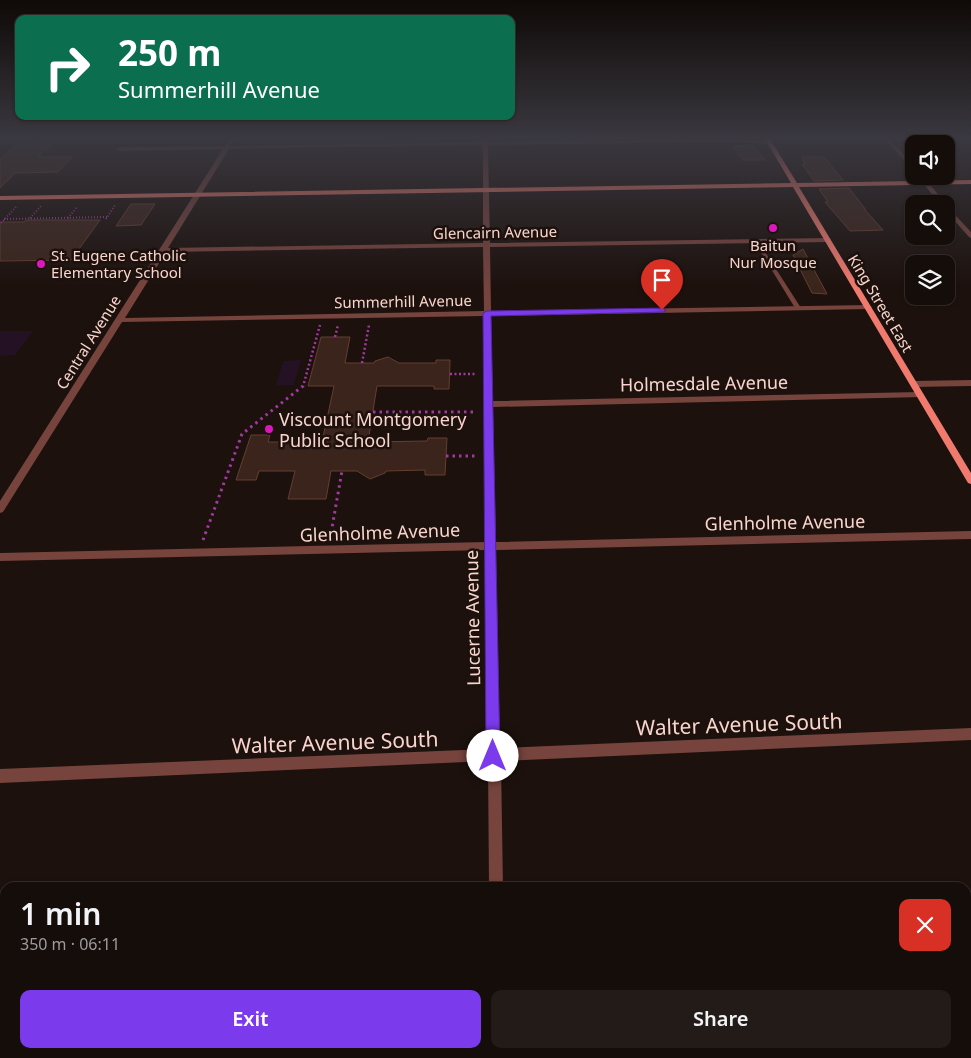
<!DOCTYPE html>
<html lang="en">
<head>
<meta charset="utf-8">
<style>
  :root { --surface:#150d0a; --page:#221b18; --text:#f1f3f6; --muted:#9d9c9c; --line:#342d2b; --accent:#7c3aed }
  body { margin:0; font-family:"Noto Sans",sans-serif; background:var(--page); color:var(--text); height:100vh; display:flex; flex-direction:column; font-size:19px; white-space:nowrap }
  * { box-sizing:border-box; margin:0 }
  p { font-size:16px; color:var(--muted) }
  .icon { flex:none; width:28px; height:28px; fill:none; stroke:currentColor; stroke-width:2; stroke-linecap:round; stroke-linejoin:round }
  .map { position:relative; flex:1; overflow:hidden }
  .side { position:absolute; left:0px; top:882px; width:971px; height:176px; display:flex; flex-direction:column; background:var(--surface); border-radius:15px 15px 0 0; box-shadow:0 1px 4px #0004,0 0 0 1px var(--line) }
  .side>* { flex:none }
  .top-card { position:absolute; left:15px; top:15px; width:500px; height:105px; border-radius:10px; box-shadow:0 1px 4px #0004,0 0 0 1px var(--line); background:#0b6e4f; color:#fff; overflow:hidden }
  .tools { position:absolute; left:905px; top:135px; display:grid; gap:10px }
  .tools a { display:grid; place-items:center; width:50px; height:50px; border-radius:10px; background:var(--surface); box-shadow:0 1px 4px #0004,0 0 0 1px var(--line); font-size:25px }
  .pin { position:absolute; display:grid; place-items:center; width:42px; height:42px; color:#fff; margin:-51px -21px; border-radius:50% 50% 50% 0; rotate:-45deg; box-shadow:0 0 5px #0007 }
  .pin .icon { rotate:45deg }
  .me { position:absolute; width:55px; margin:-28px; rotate:0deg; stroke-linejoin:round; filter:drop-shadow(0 0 4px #0008) }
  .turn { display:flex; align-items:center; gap:18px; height:105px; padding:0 20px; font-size:22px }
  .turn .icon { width:65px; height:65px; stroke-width:2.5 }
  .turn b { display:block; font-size:35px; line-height:42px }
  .round { display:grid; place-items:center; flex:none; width:52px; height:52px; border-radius:10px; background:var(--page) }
  .summary { display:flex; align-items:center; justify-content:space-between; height:85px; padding:0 20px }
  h1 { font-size:30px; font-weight:600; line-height:38px }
  .primary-button { display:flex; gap:10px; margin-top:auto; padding:10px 20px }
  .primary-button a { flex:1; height:58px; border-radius:10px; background:var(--accent); color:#fff; font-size:20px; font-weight:600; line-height:58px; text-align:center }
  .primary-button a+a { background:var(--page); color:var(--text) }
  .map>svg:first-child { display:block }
</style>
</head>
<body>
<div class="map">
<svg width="971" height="1058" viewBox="0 0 971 1058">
  <rect width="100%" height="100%" fill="#1c110d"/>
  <g fill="#251124">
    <path d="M946,139H971V155H962Z"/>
    <path d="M0,331H33L15,355L0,356Z"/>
    <path d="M301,360L294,385H276L283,361Z"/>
  </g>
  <g fill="#3b241b" stroke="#643e30">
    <path d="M22,139H41L37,142H54L38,157H72L58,172L15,173L0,188V159Z"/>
    <path d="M753,145L765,160H743L732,146Z"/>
    <path d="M803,157H824L843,180L814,181L802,164H805L802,158H804Z"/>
    <path d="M849,188L866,210H865L883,230L850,231L825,202H828L819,189Z"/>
    <path d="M131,204H155L141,225L116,226Z"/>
    <path d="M26,220H100L71,260L0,261V222H24Z"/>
    <path d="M803,249L827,294L812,293L793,255Z"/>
    <path d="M321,337H350L345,363H374L375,361L388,357L399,363H436V360H450L449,389H434V386H377L368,442L427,441L428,438H447L445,475H425V470L386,471L385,473L370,479L357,471H331L326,499H288L295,471H259L256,480H236L251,435H270L268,442H322L334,386H308Z"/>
  </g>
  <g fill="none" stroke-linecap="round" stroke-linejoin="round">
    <g stroke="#a239a1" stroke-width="2" stroke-dasharray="1 2" stroke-linecap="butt">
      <path d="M30,218L41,206"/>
      <path d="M68,218L77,207"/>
      <path d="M4,219L107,217"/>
      <path d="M106,219L115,205"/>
      <path d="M1,223L16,207"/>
    </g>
    <g stroke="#a239a1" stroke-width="2.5" stroke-dasharray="2 2.5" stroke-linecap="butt">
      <path d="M335,337L338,325"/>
      <path d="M362,363L369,325"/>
      <path d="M450,374H476"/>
      <path d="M304,383L320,325"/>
    </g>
    <g stroke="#a239a1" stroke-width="3" stroke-dasharray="2.5 4" stroke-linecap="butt">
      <path d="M373,412H477"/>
      <path d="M446,456H478"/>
      <path d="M330,539L342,471"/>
      <path d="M203,540L242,434L303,386L304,382"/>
    </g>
    <path fill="#76433d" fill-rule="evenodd" d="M754,240L758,241L801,308L800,309L795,308L754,241Z"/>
    <g fill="#76433d" fill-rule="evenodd">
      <path d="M230,139H235L230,146L483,142V139H487L488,142L718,139L771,141L769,144L726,142L488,145L490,243L828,238L831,240L828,242L490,247L491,311L868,305L872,307L868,309L491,316L493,401L920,392L924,395L923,397L493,407L496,542L971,531V539L496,550L500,748L971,728V740L501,761L503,888H489L488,761L0,783V769L488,749L486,550L0,561V553L486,542L484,316L122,322L3,512L0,513V501L223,149L120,151L117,149L120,147L225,146ZM483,145V243L168,248L229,149ZM483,247L484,311L125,318L166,252Z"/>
      <path d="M885,139H889L914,165V171Z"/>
      <path d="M917,176H923L946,204H940Z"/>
      <path d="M946,205L971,232V238L969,237L946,211Z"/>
      <path d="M971,380V386L914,387L910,384L914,381Z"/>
      <path d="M966,1048H971V1058H922L923,1054H966Z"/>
      <rect x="491" y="1054" width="16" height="4"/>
    </g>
    <path fill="#f07a6e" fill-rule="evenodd" d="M765,139H770L797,183L971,180V184L799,187L971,473V484L968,483L793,187L0,200V196L791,183Z"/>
  </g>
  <linearGradient id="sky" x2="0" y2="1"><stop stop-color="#0f0907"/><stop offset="0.48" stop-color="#3a3840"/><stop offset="1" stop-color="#3a3840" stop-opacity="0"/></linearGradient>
  <rect width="971" height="287" fill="url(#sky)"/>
  <path fill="#7c3aed" stroke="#51269a" d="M662,308L665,309V312L491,316L500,756L498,761L493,763L488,761L486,756L483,313L487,311Z"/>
  <g fill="#dc17bb" stroke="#1c110d" stroke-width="2">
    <circle cx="773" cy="228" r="5"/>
    <circle cx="41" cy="264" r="5"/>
    <circle cx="269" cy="429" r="5"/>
  </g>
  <g text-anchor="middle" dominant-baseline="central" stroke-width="5" stroke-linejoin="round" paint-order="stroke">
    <g font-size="15" fill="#fad5cd" stroke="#1c110d">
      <text transform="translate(495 232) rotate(-1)">Glencairn Avenue</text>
      <text transform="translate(403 301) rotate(-1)">Summerhill Avenue</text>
      <text transform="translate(881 303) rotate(59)">King Street East</text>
      <text transform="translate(88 342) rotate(-58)">Central Avenue</text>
    </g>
    <g font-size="15" fill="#fad5cd" stroke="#1c110d">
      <text x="773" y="245">Baitun<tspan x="773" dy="17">Nur Mosque</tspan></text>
      <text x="51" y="255" text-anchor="start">St. Eugene Catholic<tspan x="51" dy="17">Elementary School</tspan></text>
    </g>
    <g font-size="18" fill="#fad5cd" stroke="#1c110d">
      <text transform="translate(704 383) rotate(-1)">Holmesdale Avenue</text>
      <text transform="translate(785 522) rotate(-1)">Glenholme Avenue</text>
      <text transform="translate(380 532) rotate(-2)">Glenholme Avenue</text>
      <text transform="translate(472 618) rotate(-91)">Lucerne Avenue</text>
    </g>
    <g font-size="18" fill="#fad5cd" stroke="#1c110d" text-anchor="start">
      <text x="279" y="419">Viscount Montgomery<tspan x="279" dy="21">Public School</tspan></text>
    </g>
    <g font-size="21" fill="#fad5cd" stroke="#1c110d">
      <text transform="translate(739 724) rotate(-2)">Walter Avenue South</text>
      <text transform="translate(335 742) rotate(-2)">Walter Avenue South</text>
    </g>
  </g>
</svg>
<div class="tools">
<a><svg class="icon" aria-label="sound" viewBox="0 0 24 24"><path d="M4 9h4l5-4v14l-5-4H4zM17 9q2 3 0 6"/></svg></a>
<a><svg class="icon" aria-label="search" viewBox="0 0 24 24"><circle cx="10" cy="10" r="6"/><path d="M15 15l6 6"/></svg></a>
<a><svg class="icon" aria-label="layers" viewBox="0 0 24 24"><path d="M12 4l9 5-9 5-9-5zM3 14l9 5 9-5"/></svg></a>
</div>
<div class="pin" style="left:662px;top:310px;background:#d93025"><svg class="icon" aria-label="arrive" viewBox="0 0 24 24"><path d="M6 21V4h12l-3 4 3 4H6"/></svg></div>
<svg class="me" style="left:493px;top:756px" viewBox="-20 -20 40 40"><circle r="19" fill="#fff"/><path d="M0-13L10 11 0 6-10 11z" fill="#7c3aed"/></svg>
<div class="top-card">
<div class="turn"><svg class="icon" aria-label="right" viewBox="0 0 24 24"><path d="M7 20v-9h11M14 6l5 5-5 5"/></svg><div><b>250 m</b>Summerhill Avenue</div></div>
</div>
<section class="side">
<div class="summary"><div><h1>1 min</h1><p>350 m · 06:11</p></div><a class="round" style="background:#d93025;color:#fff"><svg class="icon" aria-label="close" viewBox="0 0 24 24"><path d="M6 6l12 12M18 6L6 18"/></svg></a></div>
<div class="primary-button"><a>Exit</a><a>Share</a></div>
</section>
</div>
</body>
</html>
